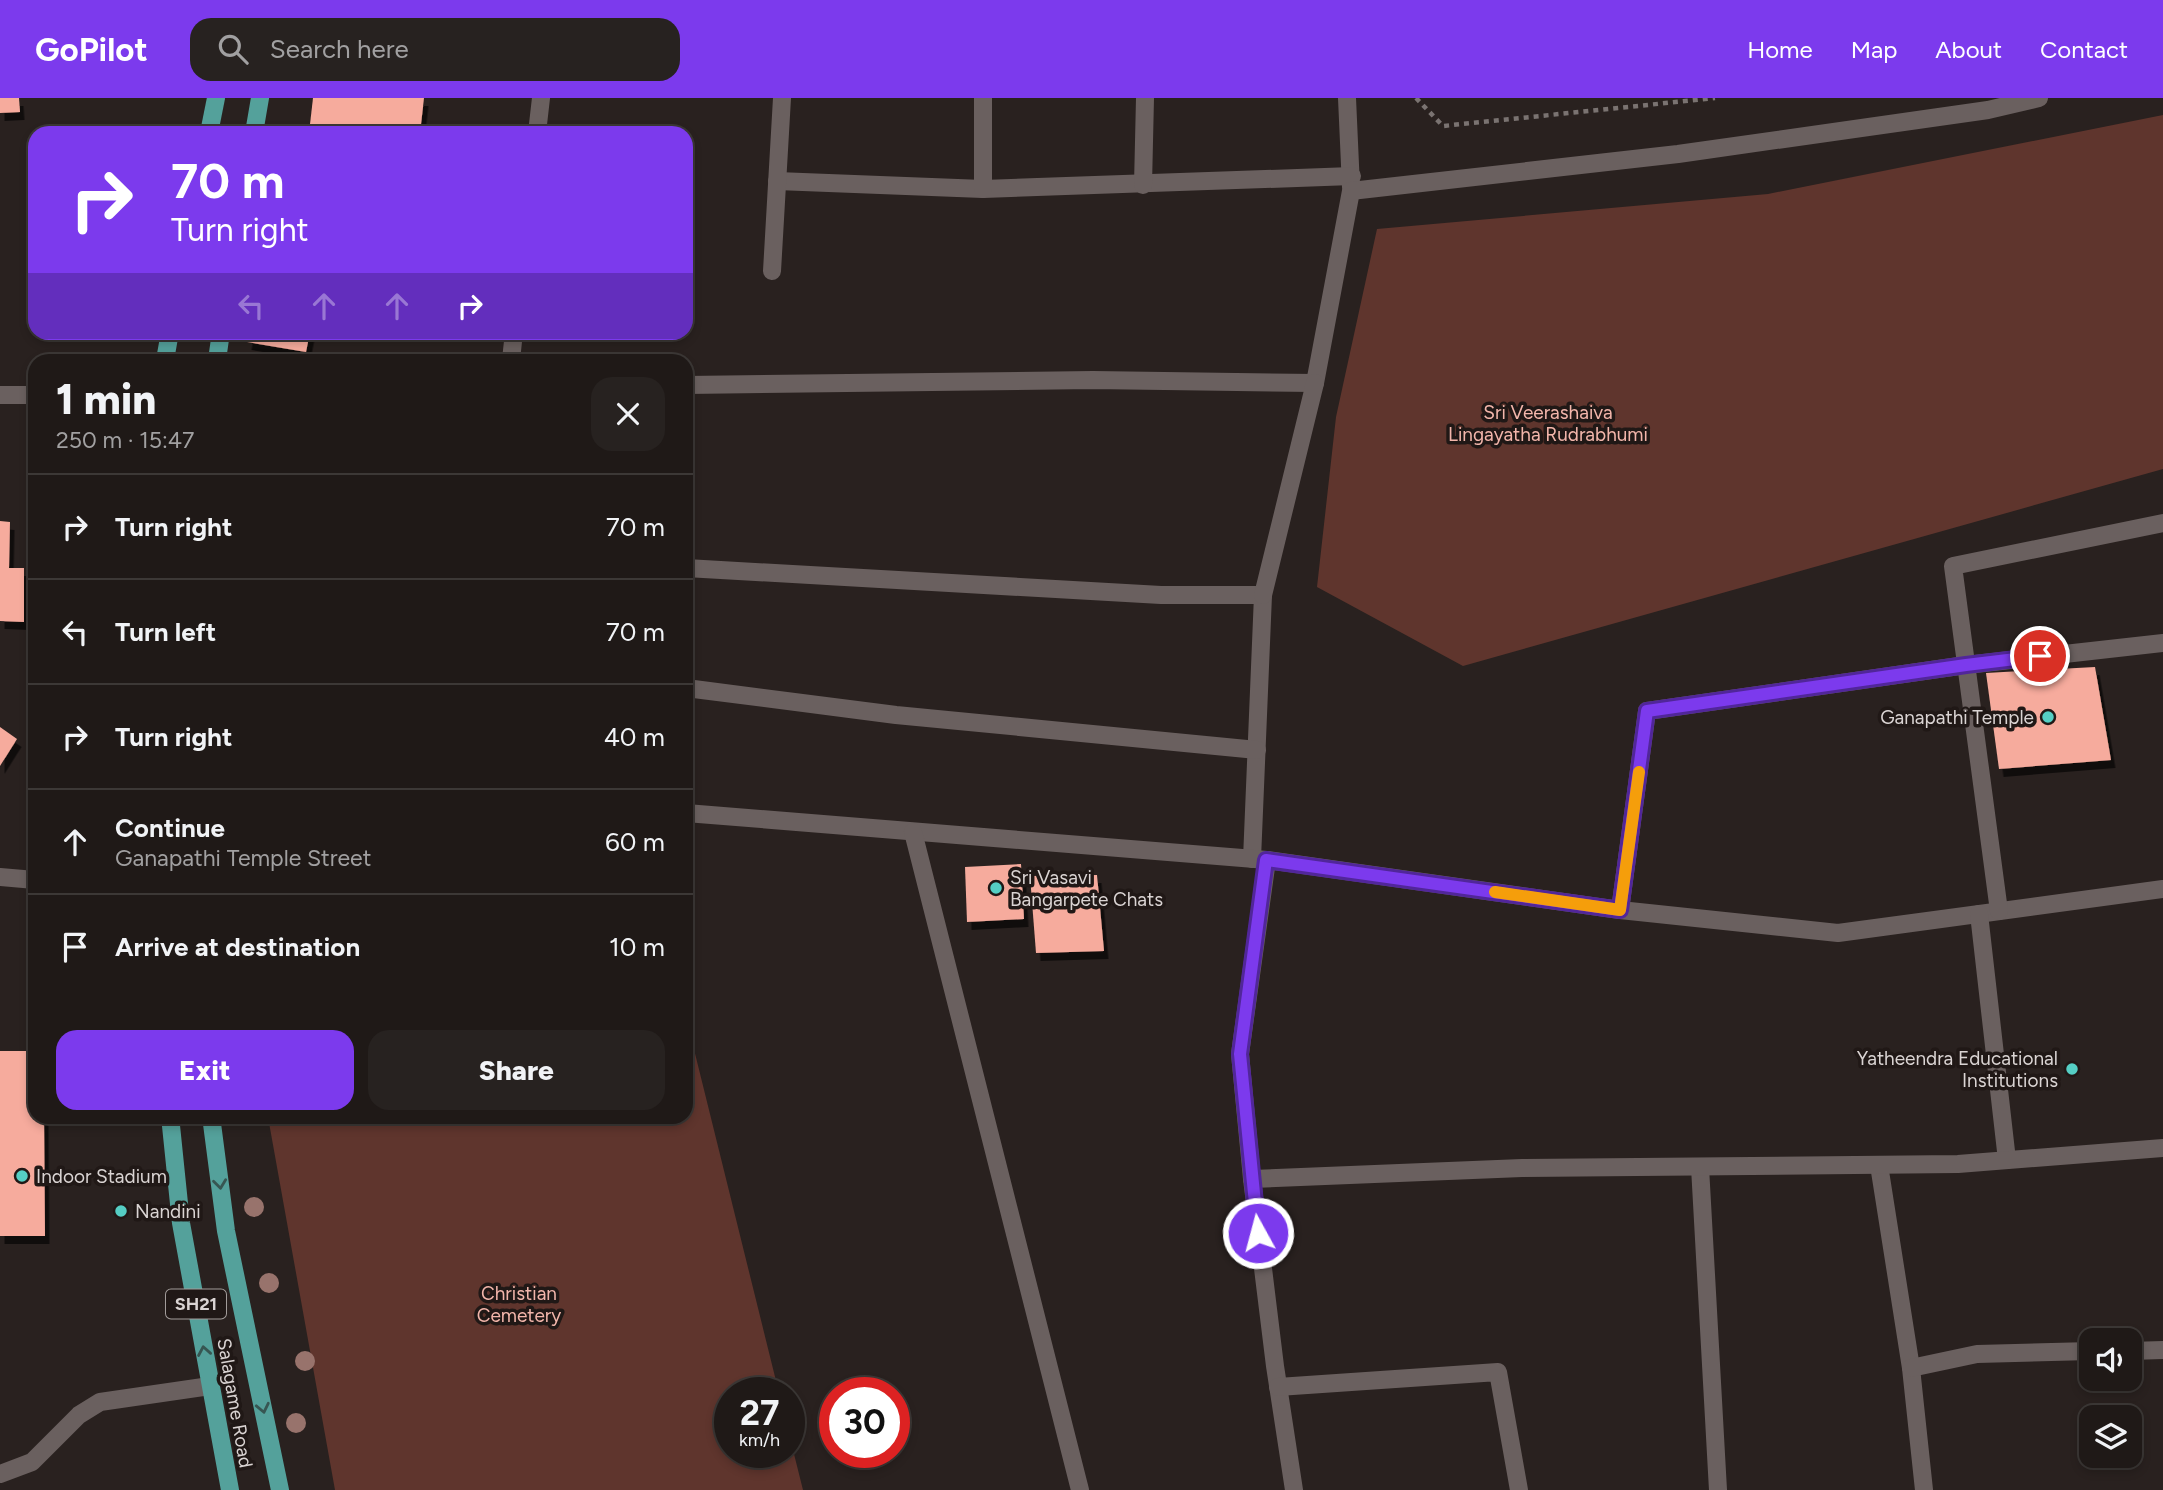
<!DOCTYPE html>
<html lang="en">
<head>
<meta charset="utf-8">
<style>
  :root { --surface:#1f1917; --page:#272220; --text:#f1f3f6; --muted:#a1a0a1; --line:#3c3836; --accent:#7c3aed }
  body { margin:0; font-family:Figtree,sans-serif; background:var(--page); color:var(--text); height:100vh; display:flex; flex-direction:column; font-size:26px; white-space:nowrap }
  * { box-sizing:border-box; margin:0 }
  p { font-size:23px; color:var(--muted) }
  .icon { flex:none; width:38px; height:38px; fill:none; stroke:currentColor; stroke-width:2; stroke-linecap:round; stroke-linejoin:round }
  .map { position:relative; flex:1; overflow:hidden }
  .drawer { position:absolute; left:28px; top:256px; width:665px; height:770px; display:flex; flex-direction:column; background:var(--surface); border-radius:21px; box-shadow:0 4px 10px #0003,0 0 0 2px var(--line) }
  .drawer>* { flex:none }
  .top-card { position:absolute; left:28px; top:28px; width:665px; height:214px; border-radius:21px; box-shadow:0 4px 10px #0003,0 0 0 2px var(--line); background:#7c3aed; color:#fff; overflow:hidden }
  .tools { position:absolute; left:2079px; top:1230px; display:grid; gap:14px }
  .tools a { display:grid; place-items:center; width:63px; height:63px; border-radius:14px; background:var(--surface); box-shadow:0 4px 10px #0003,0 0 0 2px var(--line); font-size:35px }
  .speed { position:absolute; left:714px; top:1279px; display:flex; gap:14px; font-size:35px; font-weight:700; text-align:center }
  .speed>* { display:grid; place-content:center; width:91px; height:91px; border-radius:50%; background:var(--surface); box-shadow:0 4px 10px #0003,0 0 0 2px var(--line); line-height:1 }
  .speed small { font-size:18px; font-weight:400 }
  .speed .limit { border:10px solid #d22; background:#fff; color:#111 }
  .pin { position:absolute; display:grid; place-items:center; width:60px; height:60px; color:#fff; margin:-30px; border:4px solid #fff; border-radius:50%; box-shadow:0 2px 7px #0007 }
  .me { position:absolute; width:77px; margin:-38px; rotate:353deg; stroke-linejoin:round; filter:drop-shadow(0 0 5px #0008) }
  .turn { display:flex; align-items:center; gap:24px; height:147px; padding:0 28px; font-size:32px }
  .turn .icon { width:91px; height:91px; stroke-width:2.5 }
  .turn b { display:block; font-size:49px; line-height:60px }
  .lanes { display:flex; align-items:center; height:66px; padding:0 28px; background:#0003; justify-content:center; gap:35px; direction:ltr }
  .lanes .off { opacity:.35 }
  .round { display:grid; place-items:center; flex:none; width:74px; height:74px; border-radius:21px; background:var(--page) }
  .head { display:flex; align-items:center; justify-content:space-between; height:119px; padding:0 28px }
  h1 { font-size:42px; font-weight:800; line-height:52px }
  .primary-button { display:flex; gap:14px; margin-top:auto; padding:14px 28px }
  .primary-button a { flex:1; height:80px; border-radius:21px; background:var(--accent); color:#fff; font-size:28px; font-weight:800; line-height:80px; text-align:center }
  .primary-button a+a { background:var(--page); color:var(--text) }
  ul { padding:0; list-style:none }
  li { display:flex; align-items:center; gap:21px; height:105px; padding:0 28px; border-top:2px solid var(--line) }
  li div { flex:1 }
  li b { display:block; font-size:26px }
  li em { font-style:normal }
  header { display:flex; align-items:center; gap:42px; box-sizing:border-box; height:98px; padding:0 35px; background:var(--accent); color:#fff }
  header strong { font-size:33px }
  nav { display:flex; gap:38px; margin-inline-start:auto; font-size:24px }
  .search { width:490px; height:63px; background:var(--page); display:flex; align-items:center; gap:18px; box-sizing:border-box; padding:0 24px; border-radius:21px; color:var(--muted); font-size:26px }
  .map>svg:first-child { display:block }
</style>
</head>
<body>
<header>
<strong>GoPilot</strong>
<div class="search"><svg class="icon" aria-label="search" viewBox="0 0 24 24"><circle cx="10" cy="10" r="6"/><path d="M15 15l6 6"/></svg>Search here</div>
<nav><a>Home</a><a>Map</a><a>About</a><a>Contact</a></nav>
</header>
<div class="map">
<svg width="2163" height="1392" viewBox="0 0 2163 1392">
  <defs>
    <filter id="shadow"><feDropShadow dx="4.5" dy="8" stdDeviation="0" flood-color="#0009"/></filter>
  </defs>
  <rect width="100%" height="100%" fill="#29211f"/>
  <g fill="#5f352d">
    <path d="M2163,17V371L1463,568L1317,489L1336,319L1377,131L1768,96Z"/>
    <path d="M686,919L779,1295H730V1354H789V1336L803,1392H335L268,1019L686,1018Z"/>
  </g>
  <g fill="#f6ab9d" filter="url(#shadow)">
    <path d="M0,0H19L20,14L0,15Z"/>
    <path d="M313,0H424L420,35H309Z"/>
    <path d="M249,234H310L306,254L247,244Z"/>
    <path d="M0,423L10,424L9,470H24V524L0,523Z"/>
    <path d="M2095,569L2111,662L1999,671L1986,575Z"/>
    <path d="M0,629L17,641L0,668Z"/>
    <path d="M1021,766L1024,821L967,824L965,769Z"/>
    <path d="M1097,777L1104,853L1036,855L1030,778Z"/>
    <path d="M0,953H35V1018H44L45,1138H0Z"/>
  </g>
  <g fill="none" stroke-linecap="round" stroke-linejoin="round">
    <path stroke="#7a7371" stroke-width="4.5" stroke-dasharray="5 5" stroke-linecap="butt" d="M1416,0L1443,28L1715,0"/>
    <g stroke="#6a605f" stroke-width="18">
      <path d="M1347,0L1351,89"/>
      <path d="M537,35L541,0"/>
      <path d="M777,83L983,91L1352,78"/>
      <path d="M1143,87L1145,0"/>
      <path d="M983,91V0"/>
      <path d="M772,173L782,0"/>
      <path d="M511,262L514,234"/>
      <path d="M686,287L1093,282L1315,285L1351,93L1678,56L1988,12L2039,0"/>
      <path d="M0,297H35"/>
      <path d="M686,470L1161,497H1263L1252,761"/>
      <path d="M1263,497L1315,285"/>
      <path d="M686,590L896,617L1257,652"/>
      <path d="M686,715L1267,762L1620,812L1838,835L2163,791"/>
      <path d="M913,734L1080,1392"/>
      <path d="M1267,762L1240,956L1252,1081L1275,1268L1294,1392"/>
      <path d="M0,779L35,782"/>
      <path d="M1620,812L1647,613L1966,567L2163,545"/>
      <path d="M1999,813L1953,468L2163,425"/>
      <path d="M1979,816L2007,1062"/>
      <path d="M1879,1067L1911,1270L1924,1392"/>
      <path d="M1700,1069L1718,1392"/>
      <path d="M1252,1081L1522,1070L1958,1066L2163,1050"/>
      <path d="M2130,1253L2163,1252"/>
      <path d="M1911,1270L1977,1256L2091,1253"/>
      <path d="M1278,1289L1498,1274L1519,1392"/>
      <path d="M0,1376L32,1364L79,1317L100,1304L210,1288"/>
    </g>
    <g stroke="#54a19b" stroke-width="18">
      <path d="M209,35L216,0"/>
      <path d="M254,35L260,0"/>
      <path d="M165,262L170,234"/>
      <path d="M217,262L221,234"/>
      <path d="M170,1018L181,1125L230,1392"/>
      <path d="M211,1018L226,1133L280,1392"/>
    </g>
  </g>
  <g fill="#98736c">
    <circle cx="254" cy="1109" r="10"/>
    <circle cx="269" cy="1185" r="10"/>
    <circle cx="305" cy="1263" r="10"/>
    <circle cx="296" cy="1325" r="10"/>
  </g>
  <defs><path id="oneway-chevron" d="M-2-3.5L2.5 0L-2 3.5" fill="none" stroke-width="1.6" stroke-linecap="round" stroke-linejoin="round" transform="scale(1.75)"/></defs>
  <g stroke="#375652">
    <use href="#oneway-chevron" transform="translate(220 1086) rotate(83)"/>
    <use href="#oneway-chevron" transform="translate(204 1253) rotate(-100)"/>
    <use href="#oneway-chevron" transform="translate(263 1310) rotate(78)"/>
  </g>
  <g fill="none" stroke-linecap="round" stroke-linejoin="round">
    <defs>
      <path id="route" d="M1258,1135L1240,956L1266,762L1620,812L1647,613L1966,567L2040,558"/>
    </defs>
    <use href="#route" stroke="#51269a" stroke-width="18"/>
    <use href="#route" stroke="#7c3aed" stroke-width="12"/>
    <path stroke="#f59e0b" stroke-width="12" d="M1495,794L1620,812L1639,674"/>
  </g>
  <g fill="#55cec4" stroke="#201816" stroke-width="2.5">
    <circle cx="2048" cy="619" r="7"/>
    <circle cx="996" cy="790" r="7"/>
    <circle cx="2072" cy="971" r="7"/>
    <circle cx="22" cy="1078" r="7"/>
    <circle cx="121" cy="1113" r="7"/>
  </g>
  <g text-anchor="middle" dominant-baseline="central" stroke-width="7" stroke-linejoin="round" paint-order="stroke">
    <rect fill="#201816" stroke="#a29c9a" stroke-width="2" x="166" y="1191.5" width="60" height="29" rx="5"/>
    <g font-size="18" font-weight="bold" fill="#dad4d3">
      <text x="196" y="1206">SH21</text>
    </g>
    <g font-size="19" fill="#f3b6ab" stroke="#201816">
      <text x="1548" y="314">Sri Veerashaiva<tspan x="1548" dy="22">Lingayatha Rudrabhumi</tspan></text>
      <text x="519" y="1195">Christian<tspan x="519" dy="22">Cemetery</tspan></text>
    </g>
    <g font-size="19" fill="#dad4d3" stroke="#201816" text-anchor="start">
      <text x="2034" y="619" text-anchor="end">Ganapathi Temple</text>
      <text x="1010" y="779">Sri Vasavi<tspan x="1010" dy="22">Bangarpete Chats</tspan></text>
      <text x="2058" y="960" text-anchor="end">Yatheendra Educational<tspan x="2058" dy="22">Institutions</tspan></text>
      <text x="36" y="1078">Indoor Stadium</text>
      <text x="135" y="1113">Nandini</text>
    </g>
    <g font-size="19" fill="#dad4d3" stroke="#201816">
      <text transform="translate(235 1305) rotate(80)">Salagame Road</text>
    </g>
  </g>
</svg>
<div class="tools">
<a><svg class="icon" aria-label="sound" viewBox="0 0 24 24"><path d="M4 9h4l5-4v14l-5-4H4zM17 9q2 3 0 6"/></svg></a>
<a><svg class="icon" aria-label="layers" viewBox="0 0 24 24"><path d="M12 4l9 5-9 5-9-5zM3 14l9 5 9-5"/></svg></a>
</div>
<div class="speed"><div>27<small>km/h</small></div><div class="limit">30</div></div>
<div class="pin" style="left:2040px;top:558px;background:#d93025"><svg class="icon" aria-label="arrive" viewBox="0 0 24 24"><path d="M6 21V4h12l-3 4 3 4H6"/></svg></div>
<svg class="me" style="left:1258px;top:1135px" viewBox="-20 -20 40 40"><circle r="17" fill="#7c3aed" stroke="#fff" stroke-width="3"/><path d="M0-11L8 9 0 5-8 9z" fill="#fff"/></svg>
<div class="top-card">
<div class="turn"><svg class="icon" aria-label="right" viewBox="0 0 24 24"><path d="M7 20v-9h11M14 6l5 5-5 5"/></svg><div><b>70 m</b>Turn right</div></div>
<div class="lanes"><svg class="icon off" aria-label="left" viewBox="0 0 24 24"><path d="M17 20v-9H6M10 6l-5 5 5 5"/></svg><svg class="icon off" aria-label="ahead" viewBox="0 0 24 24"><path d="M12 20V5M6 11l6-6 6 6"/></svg><svg class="icon off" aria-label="ahead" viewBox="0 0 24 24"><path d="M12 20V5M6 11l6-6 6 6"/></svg><svg class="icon" aria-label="right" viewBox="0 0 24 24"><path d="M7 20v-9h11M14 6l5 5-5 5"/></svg></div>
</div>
<section class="drawer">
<div class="head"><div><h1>1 min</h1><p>250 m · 15:47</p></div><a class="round"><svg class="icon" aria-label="close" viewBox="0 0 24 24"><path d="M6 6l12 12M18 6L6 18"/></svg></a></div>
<ul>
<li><svg class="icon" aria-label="right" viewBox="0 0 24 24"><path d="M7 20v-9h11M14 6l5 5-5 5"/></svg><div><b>Turn right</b></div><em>70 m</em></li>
<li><svg class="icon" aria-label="left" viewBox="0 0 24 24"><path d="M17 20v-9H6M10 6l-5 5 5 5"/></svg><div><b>Turn left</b></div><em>70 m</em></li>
<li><svg class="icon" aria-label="right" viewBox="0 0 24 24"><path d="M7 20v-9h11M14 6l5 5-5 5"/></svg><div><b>Turn right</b></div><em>40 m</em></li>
<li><svg class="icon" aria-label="ahead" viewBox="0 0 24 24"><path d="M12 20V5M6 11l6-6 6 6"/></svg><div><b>Continue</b><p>Ganapathi Temple Street</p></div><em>60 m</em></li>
<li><svg class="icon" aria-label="arrive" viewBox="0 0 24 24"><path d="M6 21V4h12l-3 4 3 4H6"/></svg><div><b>Arrive at destination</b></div><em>10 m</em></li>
</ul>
<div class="primary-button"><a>Exit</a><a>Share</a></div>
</section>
</div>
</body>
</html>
